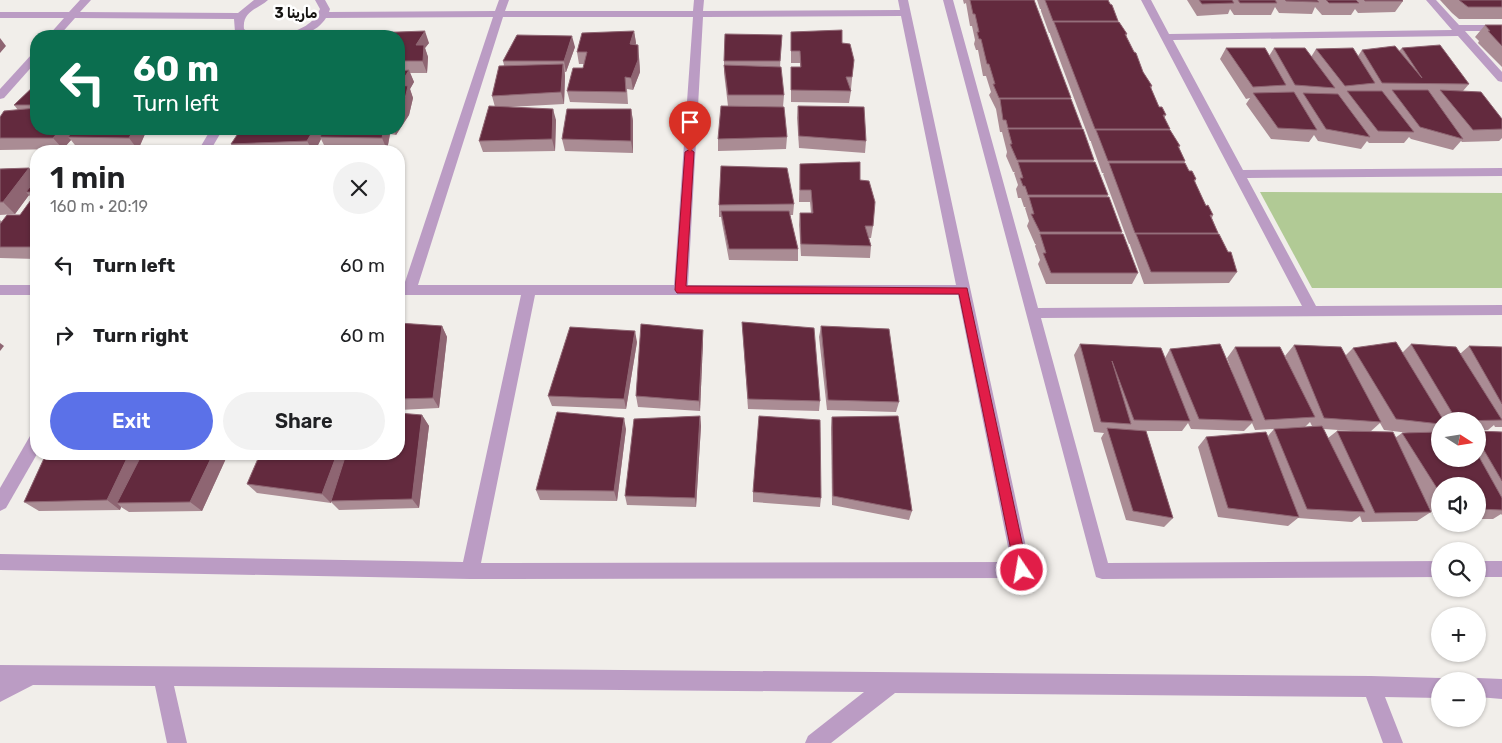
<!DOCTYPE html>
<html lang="en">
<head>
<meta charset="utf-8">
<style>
  :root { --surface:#fff; --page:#f2f2f2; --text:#202124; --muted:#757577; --accent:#5b71e8 }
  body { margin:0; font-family:Rubik,Vazirmatn,sans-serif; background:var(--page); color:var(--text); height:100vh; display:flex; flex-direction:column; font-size:19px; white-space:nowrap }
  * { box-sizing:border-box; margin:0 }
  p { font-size:16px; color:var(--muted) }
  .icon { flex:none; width:28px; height:28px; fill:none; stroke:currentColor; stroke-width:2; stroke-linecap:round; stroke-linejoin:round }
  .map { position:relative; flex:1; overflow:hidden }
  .sheet { position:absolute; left:30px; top:145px; width:375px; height:315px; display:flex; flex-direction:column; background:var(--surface); border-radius:20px; box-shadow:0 1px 4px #0004 }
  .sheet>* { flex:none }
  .hud { position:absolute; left:30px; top:30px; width:375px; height:105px; border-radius:20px; box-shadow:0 1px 4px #0004; background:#0b6e4f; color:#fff; overflow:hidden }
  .needle { width:32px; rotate:102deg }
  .tools { position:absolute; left:1431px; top:412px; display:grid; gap:10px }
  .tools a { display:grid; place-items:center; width:55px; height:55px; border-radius:50%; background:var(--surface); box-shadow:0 1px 4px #0004; font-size:25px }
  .pin { position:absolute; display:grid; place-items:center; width:42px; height:42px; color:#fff; margin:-51px -21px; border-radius:50% 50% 50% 0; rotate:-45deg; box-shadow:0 0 5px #0007 }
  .pin .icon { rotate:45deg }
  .me { position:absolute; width:55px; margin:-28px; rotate:348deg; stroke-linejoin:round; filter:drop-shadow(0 0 4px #0008) }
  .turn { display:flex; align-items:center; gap:18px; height:105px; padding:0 20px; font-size:22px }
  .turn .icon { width:65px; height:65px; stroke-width:2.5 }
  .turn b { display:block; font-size:35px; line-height:42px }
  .round { display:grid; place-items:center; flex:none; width:52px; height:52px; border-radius:26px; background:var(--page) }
  .summary { display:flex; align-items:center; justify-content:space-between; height:85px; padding:0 20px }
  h1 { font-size:30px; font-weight:600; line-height:38px }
  .primary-button { display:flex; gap:10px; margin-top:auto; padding:10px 20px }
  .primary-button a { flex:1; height:58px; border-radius:30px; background:var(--accent); color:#fff; font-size:20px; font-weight:600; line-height:58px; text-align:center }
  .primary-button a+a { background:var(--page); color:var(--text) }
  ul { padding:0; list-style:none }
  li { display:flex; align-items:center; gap:15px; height:70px; padding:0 20px }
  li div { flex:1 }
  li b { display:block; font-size:19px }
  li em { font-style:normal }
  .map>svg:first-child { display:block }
</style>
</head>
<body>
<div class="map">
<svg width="1502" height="743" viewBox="0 0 1502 743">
  <rect width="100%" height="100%" fill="#f1eeea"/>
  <path fill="#b1ca95" d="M1260,192L1502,193V288H1312Z"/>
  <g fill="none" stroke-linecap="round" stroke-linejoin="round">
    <g fill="#bb9cc4" fill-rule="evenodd">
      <path d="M80,0H91L80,12L238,13L254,0H268C258,9 242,11 244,29L254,36H242L235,32L234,19L75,18L59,36H48L64,18H0V12H69Z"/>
      <path d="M315,0H325L330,9L329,12L495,11L499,0H509L505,11H693L694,0H704L703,11L900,10L898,0H908L1031,570L1028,576L1022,578L470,579L0,570V554L463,562L521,295H399V285H404L493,17L326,18C316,33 301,36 284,36L285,34C300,30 314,24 320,9ZM901,16L956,285H688L703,17ZM503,17H693L674,285H418ZM535,295H958L1011,562L481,563Z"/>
      <path d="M943,0H953L1038,308L1302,306L1141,0H1151L1169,34L1452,30L1426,0H1436L1459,25H1502V31H1465L1502,72V82L1498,81L1458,36L1173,40L1243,170L1502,168V176L1247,178L1316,306L1502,305V315L1041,318L1108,563L1440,561V577L1102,579L1096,577Z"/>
      <path d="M36,53V62L4,98L0,99V89L32,54Z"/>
      <path d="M211,129H223L210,151H198Z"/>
      <rect x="0" y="285" width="36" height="10"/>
      <path d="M36,434L37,454L6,508L0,511V488L30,436Z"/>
      <rect x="1478" y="561" width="24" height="16"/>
      <path d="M0,665L1371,676L1440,678L1447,681H1440V698L1385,697L1403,743H1383L1366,697L895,693L831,743H805L808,736L864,692L174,686L187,743H167L155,686L33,685L0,702Z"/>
      <path d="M1478,678L1502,679V699L1478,697V681H1471Z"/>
    </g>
  </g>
  <g fill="#aa8c94" fill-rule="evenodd">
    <path d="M963,0H1034L1071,98L1070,99L1082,128V129L1094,160L1093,162L1108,195L1107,197L1122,232L1121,234L1138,273L1132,284H1046L1038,264L1040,260L1035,246L1036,244H1035L1027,226L1029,221L1025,208L1026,207H1024L1021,198H1018L1016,189L1018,185L1014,173L1015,172H1013L1006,156L1007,152L1002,132H1000L996,109L989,95L991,92L986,76H983L978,50H976L974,44L975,40L972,26H970L966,3L964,4Z"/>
    <path d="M1037,0H1108L1118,21V22L1127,34L1126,37L1143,72L1152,86L1151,89L1159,107L1166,115L1164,118L1170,129L1169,130L1180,146L1179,148L1185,161L1184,163L1189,171L1196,179L1195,182L1206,206L1213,215L1212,218L1218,233V234L1237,272L1229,283L1144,284L1130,245V244H1129L1103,174L1104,173H1102L1091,142V141H1090L1050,34V33H1049L1041,11V9H1040Z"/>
    <path d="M1187,0H1402L1403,1L1395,12L1358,13L1355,9L1351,15H1322L1315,7L1312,14L1279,13L1275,7L1271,15H1234L1230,9L1228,14L1197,16Z"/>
    <path d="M1440,0H1502V19H1459L1452,13Z"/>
    <path d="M1485,25H1502V67L1478,43L1479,41L1475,37Z"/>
    <path d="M634,31L636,43L635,45L639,57L640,72L633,90L627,89L628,104L570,102L567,91L583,68L584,64H579L577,52Z"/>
    <path d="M791,32L842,43L854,60L851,89H850L851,91L849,103L791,102V67H800V63H791Z"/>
    <path d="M782,35L780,67L784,95L783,107L787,137L786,149L718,151V139L728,106L724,73V61Z"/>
    <path d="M399,36L429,43L425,48L428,57L427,73H410L414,82L410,89L413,98L409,115L396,135L390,134L387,150L326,149L321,139L315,151H236L231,144L241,129H399Z"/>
    <path d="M575,47L566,72H565V76L564,104L509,107L556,120L555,151L483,152L479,141L495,107L492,96L504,65L503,61Z"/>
    <path d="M1226,48L1269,56L1274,48L1311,57L1316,49L1358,56L1362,50L1399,51L1402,48L1469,84L1463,91L1502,119V138L1499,141L1462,142L1461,141L1453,150L1411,139L1409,137L1404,143H1369L1367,141L1361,149L1318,141L1314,135L1309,142L1271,139L1246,104L1250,98L1246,99L1220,59Z"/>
    <path d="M36,84V129H157L152,134H145L138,150L78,149L71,140L63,149L0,150V117L18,110L14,105Z"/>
    <path d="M798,106L866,141L865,153L799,148L797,118Z"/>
    <path d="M631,109L633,121V153L565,151L562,139Z"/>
    <path d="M800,164L860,180L873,226L871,238H869L871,246L870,258L801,256L799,225L800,213H811L810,202H799Z"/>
    <path d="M29,168L36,176V259L0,258V220L2,222L20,215L32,199L29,195L15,214L0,215V169Z"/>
    <path d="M794,204L793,215H790L798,249V261L729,260L722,223L721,217H719V205Z"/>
    <path d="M742,322L820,401L819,411L748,409Z"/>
    <path d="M399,323L442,326L447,337L439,408L399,410Z"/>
    <path d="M821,326L899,402L896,412L827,410L819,337Z"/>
    <path d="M703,341L700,411L638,407L636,396Z"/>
    <path d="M637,342L626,409L552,406L548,396Z"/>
    <path d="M1080,344L1165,358L1170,349L1234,377L1227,358L1235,347L1287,360L1285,356L1294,345L1346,355L1353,348L1402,353L1411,344L1461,353L1469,346L1502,347V427H1495L1494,425L1488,430H1478V421H1440V430L1438,432L1478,459V431L1502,432V515L1501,514L1493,519H1478V486H1440V518H1435L1428,505L1431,512L1417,521L1362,522L1360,516L1352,522L1298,518L1288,526L1218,517L1198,447L1206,437L1268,436L1274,429L1255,430L1252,423L1244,431L1191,429L1188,423L1182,431H1146L1173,518L1164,527L1126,520L1101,438L1104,433L1094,432L1074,355ZM1310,422L1312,426L1305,427ZM1380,423L1384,430L1409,433H1402L1395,438L1370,432ZM1324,429L1353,431H1337L1328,438Z"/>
    <path d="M422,415L429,426L419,508L339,510L331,502V503L257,493L247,484Z"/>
    <path d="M700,416L701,426L696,507L627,505L625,496Z"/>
    <path d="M832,417L912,511L909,520L832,505L831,428Z"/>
    <path d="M626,429L617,501L540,500L536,490Z"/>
    <path d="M46,454H228L202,511L129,512L121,507L120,510L39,511L24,502Z"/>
    <path d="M753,492L821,498L820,507L753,502Z"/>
  </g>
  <g fill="#8e6572">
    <path d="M425,31L429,43L425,48L428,57L427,73L416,45Z"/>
    <path d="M634,31L636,43L631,56L630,44Z"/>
    <path d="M572,36L575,47L566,72L564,61Z"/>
    <path d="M0,38L6,46L0,53Z"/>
    <path d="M638,45L639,57L640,72L633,90L631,78Z"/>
    <path d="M563,64L565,76L564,104L561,92Z"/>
    <path d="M409,70L414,82L410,89L413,98L409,115L396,135L394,129H399V111L400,85Z"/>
    <path d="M553,109L556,120L555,151L552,139Z"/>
    <path d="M631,109L633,121V153L631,141Z"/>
    <path d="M61,129H81L68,137L71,140L63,149L53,138Z"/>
    <path d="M134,129H142L145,134L138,150L129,138Z"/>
    <path d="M148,129H157L152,134Z"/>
    <path d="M314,129H327L320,137L321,139L315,151H313L307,141Z"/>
    <path d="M384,129H388L390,134L387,150L382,138Z"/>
    <path d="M29,168L36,176V185L26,192L29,195L15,214L3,202Z"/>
    <path d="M442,326L447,337L439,408L433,398Z"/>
    <path d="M703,330V341L700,411L699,401Z"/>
    <path d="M635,331L637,342L626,409L624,399Z"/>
    <path d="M0,343L4,346L0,351Z"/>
    <path d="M422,415L429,426L419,508L412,499Z"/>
    <path d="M700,416L701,426L696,507L695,498Z"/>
    <path d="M624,418L626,429L617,501L614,491Z"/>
    <path d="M129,454H146L117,503L121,507L120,510L107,500Z"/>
    <path d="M213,454H228L202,511L190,502Z"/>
    <path d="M337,454H348L331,501V503L322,494Z"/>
  </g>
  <g fill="#632a3e" stroke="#8e6572">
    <path d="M970,0H1034L1071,98H999L993,84H995L989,64H987L981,39H979L977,32H979L975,14H973Z"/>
    <path d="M1045,0H1108L1110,4L1112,5L1118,21H1053Z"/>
    <path d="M1199,0H1232L1234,3L1202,4Z"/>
    <path d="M1238,0H1275L1277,3H1240Z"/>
    <path d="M1285,0H1317L1319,2L1286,1Z"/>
    <path d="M1326,0H1356L1359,3H1329Z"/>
    <path d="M1364,0H1402L1403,1H1365Z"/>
    <path d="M1459,0H1502V7H1468Z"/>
    <path d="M1054,22H1119L1127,34H1125L1134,52L1136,53L1143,72L1152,86H1150L1159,107H1162L1166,115H1163L1170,129H1095Z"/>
    <path d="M1485,25H1502V46L1488,31H1490Z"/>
    <path d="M842,30V43L850,44L854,60L852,77H846L851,91L791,90V67H801L800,51H791V32Z"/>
    <path d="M425,31L416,45H424L423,61H399V36H369L371,33Z"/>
    <path d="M634,31L630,44L638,45V60L631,78L625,77L626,92L567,91L573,68H583L587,52H577L582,33Z"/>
    <path d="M138,33L136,36H78L79,35Z"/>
    <path d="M725,34L782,35L780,61H724Z"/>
    <path d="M517,35L572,36L564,61H503Z"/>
    <path d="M1440,45L1469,84L1382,83L1362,50L1395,46L1422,78L1402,48Z"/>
    <path d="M1226,48H1265L1286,85L1253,87Z"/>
    <path d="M1274,48H1305L1335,88L1295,85Z"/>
    <path d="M1353,48L1375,83L1345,86L1316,49Z"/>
    <path d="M563,64L561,92L492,96L499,66Z"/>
    <path d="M724,65L781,67L784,95H728Z"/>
    <path d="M409,70L400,85L408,86L404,103L399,111V71Z"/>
    <path d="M36,84V105H14Z"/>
    <path d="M1392,90H1428L1463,139L1420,127Z"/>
    <path d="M1440,90L1481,92L1502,119V129L1473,130Z"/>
    <path d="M1347,91H1382L1414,132L1378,131Z"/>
    <path d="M1294,92L1317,130L1278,128L1253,93Z"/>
    <path d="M1303,93L1338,94L1370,137L1326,129Z"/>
    <path d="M1000,99H1071L1082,128H1008L1006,120H1003Z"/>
    <path d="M489,106L553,109L552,139L479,141Z"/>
    <path d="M721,106L784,107L787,137L718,139Z"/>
    <path d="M798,106L864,107L866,141L799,136Z"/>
    <path d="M36,108V129H61L53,138H0V117L4,111Z"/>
    <path d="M567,109H631V141L562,139Z"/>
    <path d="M74,129H134L129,138L68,137Z"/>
    <path d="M241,129H314L307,141L231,144Z"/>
    <path d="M324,129H384L382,138L320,137Z"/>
    <path d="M1008,129H1083L1094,160H1017L1010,144H1012Z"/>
    <path d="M1096,130H1170L1180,146H1178L1185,161H1108Z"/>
    <path d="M860,162V180L869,181L875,202L873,226H865L871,246L801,244L800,213H813L811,190H800V164Z"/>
    <path d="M1018,162H1095L1108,195H1028L1025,186H1023L1020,178H1023Z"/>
    <path d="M1109,163H1185L1189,171H1192L1196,179L1194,180L1206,206L1208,205L1213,215H1210L1218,233H1135Z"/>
    <path d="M721,166L787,168L794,204L719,205Z"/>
    <path d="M29,168L3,202H0V169Z"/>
    <path d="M36,179V192H26Z"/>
    <path d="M36,193V247H0V224L7,215H20Z"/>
    <path d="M1029,197H1109L1122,232H1040L1031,214H1034Z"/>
    <path d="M721,211H789L798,249H729Z"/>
    <path d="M1040,234H1123L1138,273H1051L1043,253H1046Z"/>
    <path d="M1136,234H1219L1228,252H1231L1237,272H1151Z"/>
    <path d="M742,322L814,328L820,401L748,399Z"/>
    <path d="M399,323L442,326L433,398L399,399Z"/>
    <path d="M641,324L703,330L699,401L636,396Z"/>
    <path d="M821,326L889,329L899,402L828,400Z"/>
    <path d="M570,327L635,331L624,399L548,396Z"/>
    <path d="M1396,342L1444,421H1440V424L1396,419L1353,348Z"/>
    <path d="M1080,344L1161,348L1190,421L1134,420L1112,361L1131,424L1101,422Z"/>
    <path d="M1220,344L1253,421L1199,419L1170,349Z"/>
    <path d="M1411,344L1456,347L1502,420L1457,421Z"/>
    <path d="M1294,345L1341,347L1381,422L1324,418Z"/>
    <path d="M1469,346L1502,347V404Z"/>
    <path d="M1235,347H1280L1315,417L1265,420Z"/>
    <path d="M557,412L624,418L614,491L536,490Z"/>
    <path d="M399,413L422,415L412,499L331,501L346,454H399Z"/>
    <path d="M700,416L695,498L625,496L634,419Z"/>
    <path d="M759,416L820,420L821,498L753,492Z"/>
    <path d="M898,416L912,511L833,496L832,417Z"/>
    <path d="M1322,426L1365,512L1307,509L1274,429Z"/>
    <path d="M1107,428L1146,431L1173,518L1133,511Z"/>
    <path d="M1337,431L1393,432L1431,512L1375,513Z"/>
    <path d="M1478,431L1502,432V481L1478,440Z"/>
    <path d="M1266,432L1299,517L1228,508L1206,437Z"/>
    <path d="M1440,432V459H1478V455L1502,498V510L1478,509V486H1440V493L1402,433Z"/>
    <path d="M46,454H129L107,500L24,502Z"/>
    <path d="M142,454H213L190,502L117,503Z"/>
    <path d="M260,454H337L322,494L247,484Z"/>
  </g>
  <path fill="#e11d48" stroke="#92132f" d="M690,149L694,152L686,286L967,288L1028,570L1026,574L1022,576L1017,574L1015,570L959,294L677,293L675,290L685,152Z"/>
  <g text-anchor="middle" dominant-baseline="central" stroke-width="5" stroke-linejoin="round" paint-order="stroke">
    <g font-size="14" font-weight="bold" fill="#151412" stroke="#fff">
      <text x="296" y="13">مارینا 3</text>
    </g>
  </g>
</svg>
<div class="tools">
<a><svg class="needle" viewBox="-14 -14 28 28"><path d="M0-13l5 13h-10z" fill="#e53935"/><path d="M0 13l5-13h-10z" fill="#757577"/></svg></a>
<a><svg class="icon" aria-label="sound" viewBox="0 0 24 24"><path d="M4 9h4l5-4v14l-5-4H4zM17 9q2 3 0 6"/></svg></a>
<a><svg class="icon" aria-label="search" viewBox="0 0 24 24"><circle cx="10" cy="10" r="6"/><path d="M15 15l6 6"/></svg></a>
<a>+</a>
<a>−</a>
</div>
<div class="pin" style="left:690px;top:152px;background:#d93025"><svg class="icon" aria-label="arrive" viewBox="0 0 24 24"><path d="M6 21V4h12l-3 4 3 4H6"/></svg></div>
<svg class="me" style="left:1022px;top:570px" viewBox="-20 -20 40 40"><circle r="17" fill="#e11d48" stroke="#fff" stroke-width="3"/><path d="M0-11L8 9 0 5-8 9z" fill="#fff"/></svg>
<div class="hud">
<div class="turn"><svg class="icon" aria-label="left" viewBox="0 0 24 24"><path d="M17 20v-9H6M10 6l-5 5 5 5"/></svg><div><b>60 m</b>Turn left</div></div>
</div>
<section class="sheet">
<div class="summary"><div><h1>1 min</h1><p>160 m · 20:19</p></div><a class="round"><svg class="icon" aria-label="close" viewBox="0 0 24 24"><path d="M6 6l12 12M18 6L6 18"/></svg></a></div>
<ul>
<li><svg class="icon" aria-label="left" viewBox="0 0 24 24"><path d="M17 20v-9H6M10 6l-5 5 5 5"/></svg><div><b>Turn left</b></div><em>60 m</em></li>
<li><svg class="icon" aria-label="right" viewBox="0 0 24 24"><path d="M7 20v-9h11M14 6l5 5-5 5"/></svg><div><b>Turn right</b></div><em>60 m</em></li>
</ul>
<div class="primary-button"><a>Exit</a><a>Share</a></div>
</section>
</div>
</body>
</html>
